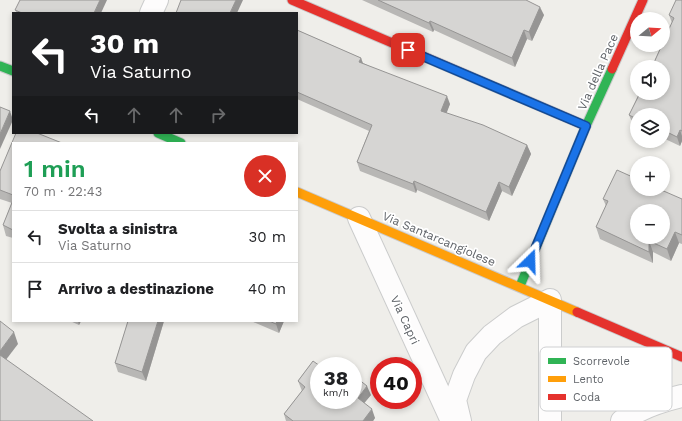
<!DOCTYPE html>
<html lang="it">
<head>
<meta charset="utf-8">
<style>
  :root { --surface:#fff; --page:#f2f2f2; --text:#202124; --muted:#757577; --line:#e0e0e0 }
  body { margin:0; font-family:"Work Sans",sans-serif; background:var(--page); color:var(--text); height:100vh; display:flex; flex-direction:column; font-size:15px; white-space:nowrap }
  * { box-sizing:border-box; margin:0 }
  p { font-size:13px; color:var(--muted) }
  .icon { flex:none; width:22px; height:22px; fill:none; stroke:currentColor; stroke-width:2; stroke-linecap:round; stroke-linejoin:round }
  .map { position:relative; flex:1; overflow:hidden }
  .side { position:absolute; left:12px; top:142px; width:286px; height:180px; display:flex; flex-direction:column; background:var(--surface); border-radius:0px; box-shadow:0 2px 6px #0003 }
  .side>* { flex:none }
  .hud { position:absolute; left:12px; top:12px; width:286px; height:122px; border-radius:0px; box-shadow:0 2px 6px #0003; background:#202124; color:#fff; overflow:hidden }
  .needle { width:26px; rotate:72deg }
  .tools { position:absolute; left:630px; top:12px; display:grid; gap:8px }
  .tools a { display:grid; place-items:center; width:40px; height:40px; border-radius:50%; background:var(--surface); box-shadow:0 2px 6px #0003; font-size:20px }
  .speed { position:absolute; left:310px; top:357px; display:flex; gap:8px; font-size:20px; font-weight:700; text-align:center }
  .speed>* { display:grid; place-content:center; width:52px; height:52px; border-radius:50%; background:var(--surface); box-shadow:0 2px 6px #0003; line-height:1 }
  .speed small { font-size:10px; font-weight:400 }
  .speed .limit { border:6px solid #d22; background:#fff; color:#111 }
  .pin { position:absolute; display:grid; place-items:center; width:34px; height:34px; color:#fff; margin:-17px; border-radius:8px; box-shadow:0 2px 6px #0006 }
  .me { position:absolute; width:44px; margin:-22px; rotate:22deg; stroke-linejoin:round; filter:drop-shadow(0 0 3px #0008) }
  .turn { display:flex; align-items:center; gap:14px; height:84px; padding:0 12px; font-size:18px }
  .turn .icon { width:52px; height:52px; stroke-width:2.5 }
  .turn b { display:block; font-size:28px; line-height:34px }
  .lanes { display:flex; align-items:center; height:38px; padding:0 12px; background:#0003; justify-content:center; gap:20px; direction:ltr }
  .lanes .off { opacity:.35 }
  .round { display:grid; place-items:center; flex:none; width:42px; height:42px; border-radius:21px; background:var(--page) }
  .headline { display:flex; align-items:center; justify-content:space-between; height:68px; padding:0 12px }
  h1 { font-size:24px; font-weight:600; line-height:30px; color:#1e9e55 }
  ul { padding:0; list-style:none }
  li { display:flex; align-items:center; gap:12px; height:52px; padding:0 12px; border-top:1px solid var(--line) }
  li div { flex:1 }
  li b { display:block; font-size:15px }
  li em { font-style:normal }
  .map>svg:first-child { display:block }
</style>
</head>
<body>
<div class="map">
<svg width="682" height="421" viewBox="0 0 682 421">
  <rect width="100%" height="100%" fill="#efeeea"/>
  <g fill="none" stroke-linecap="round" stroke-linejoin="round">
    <defs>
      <g id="street">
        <path d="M151,13L157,0"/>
        <path d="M359,218L452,421"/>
        <path d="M460,421L455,400L464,375L476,352L492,335L516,317L550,300V421"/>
        <path d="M622,421C639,408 661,401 682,396"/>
      </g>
      <g id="fast">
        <path d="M0,66L13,71"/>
        <path d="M158,133L181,143"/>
        <path d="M520,286L586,126L612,69"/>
      </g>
      <path id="slow" d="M297,192L577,312"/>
      <g id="jam">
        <path d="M292,0L586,126"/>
        <path d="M612,69L643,0"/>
        <path d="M577,312L682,357"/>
      </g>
    </defs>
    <use href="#street" stroke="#cbcccc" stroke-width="24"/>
    <use href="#fast" stroke="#cacacb" stroke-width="11"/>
    <use href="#slow" stroke="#cacacb" stroke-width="11"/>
    <use href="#jam" stroke="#cacacb" stroke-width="11"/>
    <use href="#street" stroke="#fdfcfc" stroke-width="22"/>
    <use href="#fast" stroke="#30b455" stroke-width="9"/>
    <use href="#slow" stroke="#ff9f0a" stroke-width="9"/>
    <use href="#jam" stroke="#e5322d" stroke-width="9"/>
  </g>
  <g fill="#b8b7b5">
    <path d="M362,0H526L544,15L532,41L527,39L515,67L434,30L433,32Z"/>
    <path d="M682,0V141L680,146L663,138V115H637V126L633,124L629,115L672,23L669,15Z"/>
    <path d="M15,10L101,13H17Z"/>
    <path d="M297,30L361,58L363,63L450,104L446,113L527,145L531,154L512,196L502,191L489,221L417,190L416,193L360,171L357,162L369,131L297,99Z"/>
    <path d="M13,143V238L6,236L3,225L12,203L0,199V171Z"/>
    <path d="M603,199H682V244L679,243L671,261L653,252V263L600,239L596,227L606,206Z"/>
    <path d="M70,321H81L79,325Z"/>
    <path d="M128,321H164L146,381L118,372L115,363Z"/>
    <path d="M251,321H284L279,333Z"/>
    <path d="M313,361L319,400L371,395L364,403L375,418L373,421H286L284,414L302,391L298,381Z"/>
  </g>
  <g fill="#969594">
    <path d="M100,0H107L101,13H94Z"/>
    <path d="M236,0H243L237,13H230Z"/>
    <path d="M540,7L544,15L532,41L529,32Z"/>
    <path d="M430,21L434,30L433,32L429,23Z"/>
    <path d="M524,30L527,39L515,67L512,58Z"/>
    <path d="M361,58L364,67L359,62Z"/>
    <path d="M447,96L450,104L444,120L441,111Z"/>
    <path d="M10,111L13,120L0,149V134Z"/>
    <path d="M680,130L682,136V141L680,146L677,137Z"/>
    <path d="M527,145L531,154L512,196L509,187Z"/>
    <path d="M414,181L417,190L416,193L413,184Z"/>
    <path d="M499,182L502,191L489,221L486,212Z"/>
    <path d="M675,232L679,243L671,261L667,249Z"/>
    <path d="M649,241L653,252V263L649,252Z"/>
    <path d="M78,321H81L79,325Z"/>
    <path d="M158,321H164L146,381L142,372Z"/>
    <path d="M277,321H284L279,333L276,324Z"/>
    <path d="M14,332L18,344L2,365L0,360V351Z"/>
    <path d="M367,386L371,395L361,407L358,398Z"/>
    <path d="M372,409L375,418L373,421H363Z"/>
  </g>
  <g fill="#d6d5d3" stroke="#969594" fill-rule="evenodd">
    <path d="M20,0H100L94,13H22L15,10Z"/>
    <path d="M181,0H236L230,13H176Z"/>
    <path d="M378,0H526L540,7L529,32L524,30L512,58L430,21L429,23Z"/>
    <path d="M676,0H682V131L680,130L677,137L663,130V115H637V119L629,115L640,93H663V67H652L662,45H663V42L674,18L669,15Z"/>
    <path d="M297,30L361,58L359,62L447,96L441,111L483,125L527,145L509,187L499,182L486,212L414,181L413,184L357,162L372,125L297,92Z"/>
    <path d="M0,107L10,111L0,134Z"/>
    <path d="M16,133H37L62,143H13V195L0,190V171Z"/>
    <path d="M617,170L637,179V189H659L682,199V235L675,232L667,249L649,241V252L596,227L608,201L603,199ZM637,211H663V237H637Z"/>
    <path d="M13,200V230L3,225Z"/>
    <path d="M0,321L14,332L0,351Z"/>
    <path d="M128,321H158L142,372L115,363Z"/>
    <path d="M269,321H277L276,324Z"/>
    <path d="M0,355L93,421H0Z"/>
    <path d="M313,361L320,366H319V400H353V375L367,386L358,398L372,409L363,421H293L284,414L305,387L298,381Z"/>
  </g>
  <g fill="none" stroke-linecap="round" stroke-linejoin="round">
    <defs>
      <path id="route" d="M408,50L586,126L530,261"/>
    </defs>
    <use href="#route" stroke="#114b97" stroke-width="10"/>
    <use href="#route" stroke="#1a73e8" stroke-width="7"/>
  </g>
  <g text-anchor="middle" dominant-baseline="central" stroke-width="3.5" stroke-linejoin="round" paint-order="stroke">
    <g font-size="12" fill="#5f6368" stroke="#fff">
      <text transform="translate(598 72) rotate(-66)">Via della Pace</text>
      <text transform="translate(439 239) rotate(23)">Via Santarcangiolese</text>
      <text transform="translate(405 320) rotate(65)">Via Capri</text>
    </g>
  </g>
  <rect x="540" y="347" width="132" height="64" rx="6" fill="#fff" stroke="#cfd0d2" stroke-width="1"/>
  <rect x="548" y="358" width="18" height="6" fill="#30b455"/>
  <rect x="548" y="376" width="18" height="6" fill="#ff9f0a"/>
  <rect x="548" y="394" width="18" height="6" fill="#e5322d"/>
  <g font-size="11" fill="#5f6368">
    <text x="573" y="365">Scorrevole</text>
    <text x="573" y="383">Lento</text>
    <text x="573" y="401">Coda</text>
  </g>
</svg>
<div class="tools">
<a><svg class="needle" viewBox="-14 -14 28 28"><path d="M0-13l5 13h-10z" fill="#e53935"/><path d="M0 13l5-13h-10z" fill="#757577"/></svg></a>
<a><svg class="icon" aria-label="sound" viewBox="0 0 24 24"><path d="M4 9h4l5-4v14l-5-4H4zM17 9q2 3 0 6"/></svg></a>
<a><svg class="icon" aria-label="layers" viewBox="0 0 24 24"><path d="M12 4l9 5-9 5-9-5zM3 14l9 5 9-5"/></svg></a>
<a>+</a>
<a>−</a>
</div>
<div class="speed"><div>38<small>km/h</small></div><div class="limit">40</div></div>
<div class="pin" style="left:408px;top:50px;background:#d93025"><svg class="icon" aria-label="arrive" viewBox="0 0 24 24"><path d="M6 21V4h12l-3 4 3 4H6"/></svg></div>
<svg class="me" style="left:530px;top:261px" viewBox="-20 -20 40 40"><path d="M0-17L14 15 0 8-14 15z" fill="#1a73e8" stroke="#fff" stroke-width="4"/></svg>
<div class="hud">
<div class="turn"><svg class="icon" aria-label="left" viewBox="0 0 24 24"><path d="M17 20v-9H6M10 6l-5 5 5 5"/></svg><div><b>30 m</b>Via Saturno</div></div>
<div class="lanes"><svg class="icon" aria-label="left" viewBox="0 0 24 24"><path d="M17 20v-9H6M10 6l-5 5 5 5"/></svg><svg class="icon off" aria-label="ahead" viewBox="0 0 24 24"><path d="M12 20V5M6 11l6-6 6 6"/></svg><svg class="icon off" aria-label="ahead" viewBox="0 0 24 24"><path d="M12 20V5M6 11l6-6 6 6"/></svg><svg class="icon off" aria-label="right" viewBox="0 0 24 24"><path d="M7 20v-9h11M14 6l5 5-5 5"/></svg></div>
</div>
<section class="side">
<div class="headline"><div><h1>1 min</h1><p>70 m · 22:43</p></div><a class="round" style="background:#d93025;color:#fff"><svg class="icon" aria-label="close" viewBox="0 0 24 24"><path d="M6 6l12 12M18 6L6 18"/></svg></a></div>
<ul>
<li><svg class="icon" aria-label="left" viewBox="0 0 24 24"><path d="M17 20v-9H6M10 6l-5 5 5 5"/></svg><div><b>Svolta a sinistra</b><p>Via Saturno</p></div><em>30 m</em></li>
<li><svg class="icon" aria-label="arrive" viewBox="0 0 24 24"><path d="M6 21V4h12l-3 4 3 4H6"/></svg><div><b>Arrivo a destinazione</b></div><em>40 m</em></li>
</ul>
</section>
</div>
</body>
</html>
